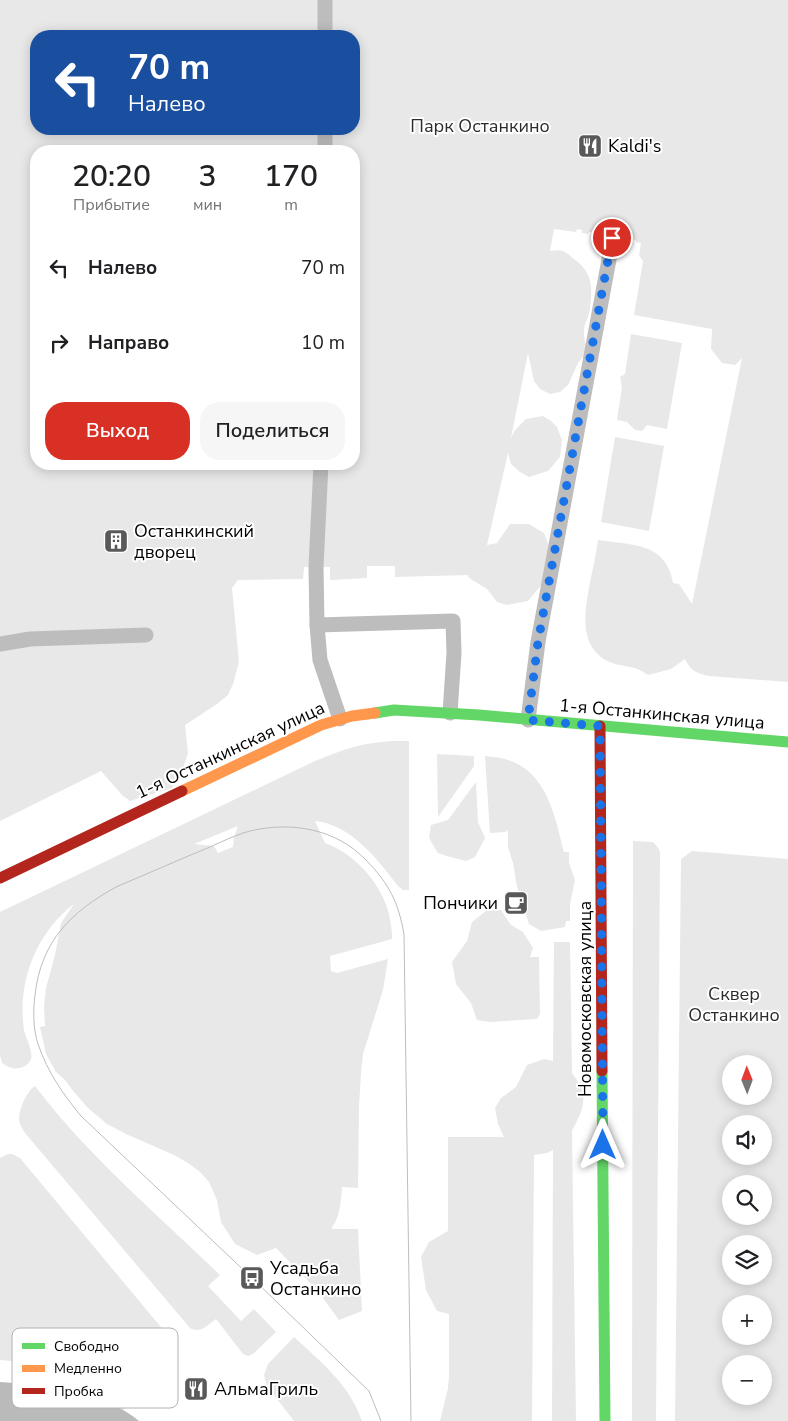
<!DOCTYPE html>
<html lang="ru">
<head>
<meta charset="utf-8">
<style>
  :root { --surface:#fff; --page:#f6f6f6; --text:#202124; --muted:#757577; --accent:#d93025 }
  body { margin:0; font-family:"Nunito Sans",sans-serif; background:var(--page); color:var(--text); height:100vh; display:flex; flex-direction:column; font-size:19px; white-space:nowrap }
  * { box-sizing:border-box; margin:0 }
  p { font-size:16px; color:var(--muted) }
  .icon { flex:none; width:28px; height:28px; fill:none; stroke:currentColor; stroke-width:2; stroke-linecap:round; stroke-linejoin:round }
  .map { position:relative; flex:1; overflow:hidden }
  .details { position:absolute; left:30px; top:145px; width:330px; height:325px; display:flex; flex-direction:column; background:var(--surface); border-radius:20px; box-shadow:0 2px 12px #0003 }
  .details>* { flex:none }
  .banner { position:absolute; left:30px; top:30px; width:330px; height:105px; border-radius:20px; box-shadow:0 2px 12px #0003; background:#1a4fa0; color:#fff; overflow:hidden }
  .needle { width:32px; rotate:359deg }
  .tools { position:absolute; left:722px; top:1055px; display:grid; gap:10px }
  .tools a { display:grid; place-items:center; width:50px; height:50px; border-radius:50%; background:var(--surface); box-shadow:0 2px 12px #0003; font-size:25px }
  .pin { position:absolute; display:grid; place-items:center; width:42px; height:42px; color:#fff; margin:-21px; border:2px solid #fff; border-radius:50%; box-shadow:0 1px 5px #0007 }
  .me { position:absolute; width:55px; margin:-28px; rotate:0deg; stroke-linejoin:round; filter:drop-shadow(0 0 4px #0008) }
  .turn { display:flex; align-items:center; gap:18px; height:105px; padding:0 15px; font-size:22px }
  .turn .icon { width:65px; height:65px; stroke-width:2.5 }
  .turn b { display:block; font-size:35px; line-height:42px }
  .eta { display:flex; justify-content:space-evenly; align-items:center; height:85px; text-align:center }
  .eta b { font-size:30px; font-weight:600; line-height:35px }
  .cta { display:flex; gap:10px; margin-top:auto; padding:10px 15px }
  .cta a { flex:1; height:58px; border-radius:20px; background:var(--accent); color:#fff; font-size:20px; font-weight:600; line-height:58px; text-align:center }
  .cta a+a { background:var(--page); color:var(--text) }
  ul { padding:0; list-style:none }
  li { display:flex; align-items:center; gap:15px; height:75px; padding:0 15px }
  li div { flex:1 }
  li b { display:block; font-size:19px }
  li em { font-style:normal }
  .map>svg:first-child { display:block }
</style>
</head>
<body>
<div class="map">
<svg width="788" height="1421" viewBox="0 0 788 1421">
  <rect width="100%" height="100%" fill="#fff"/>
  <g fill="#e8e8e8" fill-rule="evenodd">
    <path d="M0,0H788V682L709,676C696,673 691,671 685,659L671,669L648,675C643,672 639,669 634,668C623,665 611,665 601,657C578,639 586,606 590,582C593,568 596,554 598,540C630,545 667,542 673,583L679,584L692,604L742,358L735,365L722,363L711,349L712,329L634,315L643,261L639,256L641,243L636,242V240L631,239V242L593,235V232H589L588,234L582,233V230L577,229L576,232L554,229L550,251C562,249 565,251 574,259C592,272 593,286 590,307C590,315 585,322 584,329C583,336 586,345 587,352L578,363L568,385L560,392L550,394L540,389L534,381L528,353L511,438L515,430L526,419L543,416L551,421L557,427L562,440L560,457L548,471L529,477L520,472L511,464L508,453L487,545L497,543L510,524H529L544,533L550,549L548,577L528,601L507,605L497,602L487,589L469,578L468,575L395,577V566H367V578L330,580V567H304L303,579L238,580L232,588L239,662L233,684L228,695L217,704L185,725L188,753L183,769L172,788L130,801L122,795L101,771L0,821ZM36,36H354V129H36ZM36,151H354V464H36Z"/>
    <path d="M631,334L682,343L667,429L647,425L642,431L635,430L627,422L617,420L622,387L620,377L625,374Z"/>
    <path d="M615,437L664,446L649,531L601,522Z"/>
    <path d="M393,741H409V890H403L398,886C377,859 352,825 315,821L325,843C353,853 377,879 387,907C390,916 391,925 392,934V939L330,956L331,971L337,973L388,959L383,990L363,1054L361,1072L359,1107L358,1188L342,1187C341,1200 340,1218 332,1227V1229H358L362,1311L339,1320L317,1290L276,1248L257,1255L235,1244L221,1222L217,1200L209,1182L200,1172L188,1163L174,1155L126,1134L107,1124L88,1108L74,1092L64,1079L56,1072L46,1054L40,1027L45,1026L44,1007L46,988L55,955L61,923L74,904C36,933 17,982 24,1030C26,1039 33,1050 31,1059C29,1066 18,1070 12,1068C8,1067 5,1065 2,1063L0,1055V912L313,762C342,750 360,743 393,741ZM238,826L234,837L233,847L218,853L214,846L194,844Z"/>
    <path d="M437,754L474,756V766L438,817Z"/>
    <path d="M485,756C492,757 500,757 508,760C546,772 555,815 563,849L564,852H569V863L575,880L570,904V921H566L565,927L541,931L529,924L517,887L513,863L508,847V830L505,832L490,833Z"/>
    <path d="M476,782L478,822L485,838L475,857L466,861L447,856L438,853L429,838L431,825L448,820Z"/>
    <path d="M633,841L653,842L659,849L660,853L656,1421H632Z"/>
    <path d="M692,851L788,859V1421H675L681,859ZM731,1064H764V1096H731ZM731,1124H764V1156H731ZM731,1184H764V1216H731ZM731,1244H764V1276H731ZM731,1304H764V1336H731ZM731,1364H764V1396H731Z"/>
    <path d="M501,910L511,925L523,932L533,948L530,957H539L540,1013L538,1018L536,1019L489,1022L477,1020L471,1003L456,984L452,962L467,941L472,922L486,911Z"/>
    <path d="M554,942H570L572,1073C590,1095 584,1108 572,1131L576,1421H552L553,1150L547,1153L534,1155L532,1421H440L448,1388L449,1376V1314L437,1311L426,1290L421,1257L429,1242L448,1231V1137H504L498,1124L495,1108L501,1098L516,1087L527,1065L544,1059L553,1061Z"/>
    <path d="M35,1086C87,1155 158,1215 220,1275L208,1286L241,1321L254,1309L276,1332L253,1354L248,1356L243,1354L216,1319C207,1325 201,1334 190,1328L25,1133C22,1128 19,1124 19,1118C20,1107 27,1091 35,1086Z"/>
    <path d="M8,1154H12L20,1158L170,1338C172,1341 175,1346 174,1350C173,1358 154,1370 147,1376L146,1392L115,1416L39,1387L33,1373L35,1363L0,1360V1158Z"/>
    <path d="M294,1337C322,1363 349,1384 362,1421H294L267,1386L264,1375L268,1364Z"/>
  </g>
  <path fill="#bababa" d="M0,1382C39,1384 109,1394 139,1421H0Z"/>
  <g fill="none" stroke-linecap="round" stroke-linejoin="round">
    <g stroke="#bdbdbd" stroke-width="15">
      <path d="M325,0V36"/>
      <path d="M325,129V151"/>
      <path d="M321,464L316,567L317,625L320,660L340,719"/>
      <path d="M317,625L453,621L454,653L450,713"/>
      <path d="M0,644L30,639L146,635"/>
      <path d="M528,720L538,642L613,238"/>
    </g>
    <g stroke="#63d668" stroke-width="11">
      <path d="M375,713L394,710L479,715L788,742"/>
      <path d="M602,1071L605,1421"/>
    </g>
    <path stroke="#ff974d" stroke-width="11" d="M182,791L321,725L352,716L375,713"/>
    <g stroke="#b3261e" stroke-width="11">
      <path d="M600,726L602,1071"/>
      <path d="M0,878L182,791"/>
    </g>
    <path stroke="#bdbdbd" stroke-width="1" d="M381,1421L369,1391L252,1278L81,1116C63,1094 48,1073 38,1044C33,1029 33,1011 35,995C41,941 71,912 116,887C142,876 167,865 193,854C212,847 231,836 250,831C292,821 336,829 366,860C389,884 398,901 404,934L411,1421"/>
  </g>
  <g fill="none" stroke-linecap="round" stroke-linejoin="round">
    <path stroke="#1a73e8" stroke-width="9" stroke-dasharray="0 16.2" d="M603,1145L600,726L528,720L538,642L612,238"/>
  </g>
  <defs>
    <symbol id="restaurant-square" viewBox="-11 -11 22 22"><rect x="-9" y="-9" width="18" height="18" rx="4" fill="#595959" stroke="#fff"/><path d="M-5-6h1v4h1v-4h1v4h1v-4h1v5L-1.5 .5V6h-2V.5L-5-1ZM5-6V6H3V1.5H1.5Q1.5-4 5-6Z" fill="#fff"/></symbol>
    <symbol id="building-square" viewBox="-11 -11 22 22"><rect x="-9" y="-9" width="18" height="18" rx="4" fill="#595959" stroke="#fff"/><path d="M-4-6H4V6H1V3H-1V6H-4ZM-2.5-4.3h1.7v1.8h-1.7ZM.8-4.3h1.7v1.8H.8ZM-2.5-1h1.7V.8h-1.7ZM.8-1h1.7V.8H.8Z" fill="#fff"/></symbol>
    <symbol id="cafe-square" viewBox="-11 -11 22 22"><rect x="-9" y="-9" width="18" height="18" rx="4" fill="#595959" stroke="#fff"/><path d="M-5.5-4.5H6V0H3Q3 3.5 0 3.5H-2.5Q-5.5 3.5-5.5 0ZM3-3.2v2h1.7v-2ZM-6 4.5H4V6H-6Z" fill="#fff"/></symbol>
    <symbol id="bus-square" viewBox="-11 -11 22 22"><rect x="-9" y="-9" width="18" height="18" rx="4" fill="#595959" stroke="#fff"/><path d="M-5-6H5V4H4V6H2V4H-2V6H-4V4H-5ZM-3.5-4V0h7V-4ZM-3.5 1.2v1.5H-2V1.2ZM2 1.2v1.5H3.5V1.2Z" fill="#fff"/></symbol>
  </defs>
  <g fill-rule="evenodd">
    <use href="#restaurant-square" x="576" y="132" width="28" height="28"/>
    <use href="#building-square" x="102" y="527" width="28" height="28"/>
    <use href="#cafe-square" x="502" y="889" width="28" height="28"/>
    <use href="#bus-square" x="238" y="1264" width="28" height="28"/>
    <use href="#restaurant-square" x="182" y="1375" width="28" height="28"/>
  </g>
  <g text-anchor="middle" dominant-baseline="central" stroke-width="4" stroke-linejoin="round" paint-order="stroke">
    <g font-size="18" fill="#2c2c2c" stroke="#fff">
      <text x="480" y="126">Парк Останкино</text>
      <text x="734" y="994">Сквер<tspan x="734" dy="21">Останкино</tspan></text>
    </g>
    <g font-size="18" fill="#000" stroke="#fff" text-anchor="start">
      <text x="608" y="146">Kaldi's</text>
      <text x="134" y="531">Останкинский<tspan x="134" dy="21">дворец</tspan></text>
      <text x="498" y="903" text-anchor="end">Пончики</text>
      <text x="270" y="1268">Усадьба<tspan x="270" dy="21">Останкино</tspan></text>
      <text x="214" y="1389">АльмаГриль</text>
    </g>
    <g font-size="18" fill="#000" stroke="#fff">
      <text transform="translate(662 714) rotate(5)">1-я Останкинская улица</text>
      <text transform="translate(230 750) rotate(-25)">1-я Останкинская улица</text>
      <text transform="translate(585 999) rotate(-90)">Новомосковская улица</text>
    </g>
  </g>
  <rect x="12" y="1328" width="166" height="80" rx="8" fill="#fff" stroke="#b2b2b2" stroke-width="1"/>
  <rect x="22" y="1343" width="23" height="6" fill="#63d668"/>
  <rect x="22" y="1365" width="23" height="7" fill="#ff974d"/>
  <rect x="22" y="1388" width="23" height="6" fill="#b3261e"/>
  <g font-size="14" fill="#000">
    <text x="54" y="1351">Свободно</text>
    <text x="54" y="1373">Медленно</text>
    <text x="54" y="1396">Пробка</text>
  </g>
</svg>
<div class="tools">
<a><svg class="needle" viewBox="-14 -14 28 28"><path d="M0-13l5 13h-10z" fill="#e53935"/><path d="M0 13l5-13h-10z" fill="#757577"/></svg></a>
<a><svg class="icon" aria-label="sound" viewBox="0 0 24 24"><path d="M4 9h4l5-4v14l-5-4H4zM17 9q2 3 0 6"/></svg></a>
<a><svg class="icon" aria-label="search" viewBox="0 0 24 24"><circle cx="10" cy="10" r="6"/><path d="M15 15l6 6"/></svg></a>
<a><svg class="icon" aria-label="layers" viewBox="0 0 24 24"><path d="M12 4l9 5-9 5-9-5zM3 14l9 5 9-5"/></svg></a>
<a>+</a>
<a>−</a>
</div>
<div class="pin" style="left:612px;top:238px;background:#d93025"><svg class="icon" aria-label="arrive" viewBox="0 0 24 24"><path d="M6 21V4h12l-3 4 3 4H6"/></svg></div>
<svg class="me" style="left:603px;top:1145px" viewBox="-20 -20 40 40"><path d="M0-17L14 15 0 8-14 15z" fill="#1a73e8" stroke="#fff" stroke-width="4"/></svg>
<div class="banner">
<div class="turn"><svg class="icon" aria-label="left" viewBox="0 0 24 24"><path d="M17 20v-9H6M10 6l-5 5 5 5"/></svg><div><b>70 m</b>Налево</div></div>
</div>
<section class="details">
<div class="eta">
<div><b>20:20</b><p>Прибытие</p></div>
<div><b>3</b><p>мин</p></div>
<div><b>170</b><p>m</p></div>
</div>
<ul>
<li><svg class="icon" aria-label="left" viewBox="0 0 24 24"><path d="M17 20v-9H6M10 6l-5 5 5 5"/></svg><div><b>Налево</b></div><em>70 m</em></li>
<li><svg class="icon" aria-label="right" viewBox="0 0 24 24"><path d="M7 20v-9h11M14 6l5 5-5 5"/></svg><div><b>Направо</b></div><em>10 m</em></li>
</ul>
<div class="cta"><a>Выход</a><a>Поделиться</a></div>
</section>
</div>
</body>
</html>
